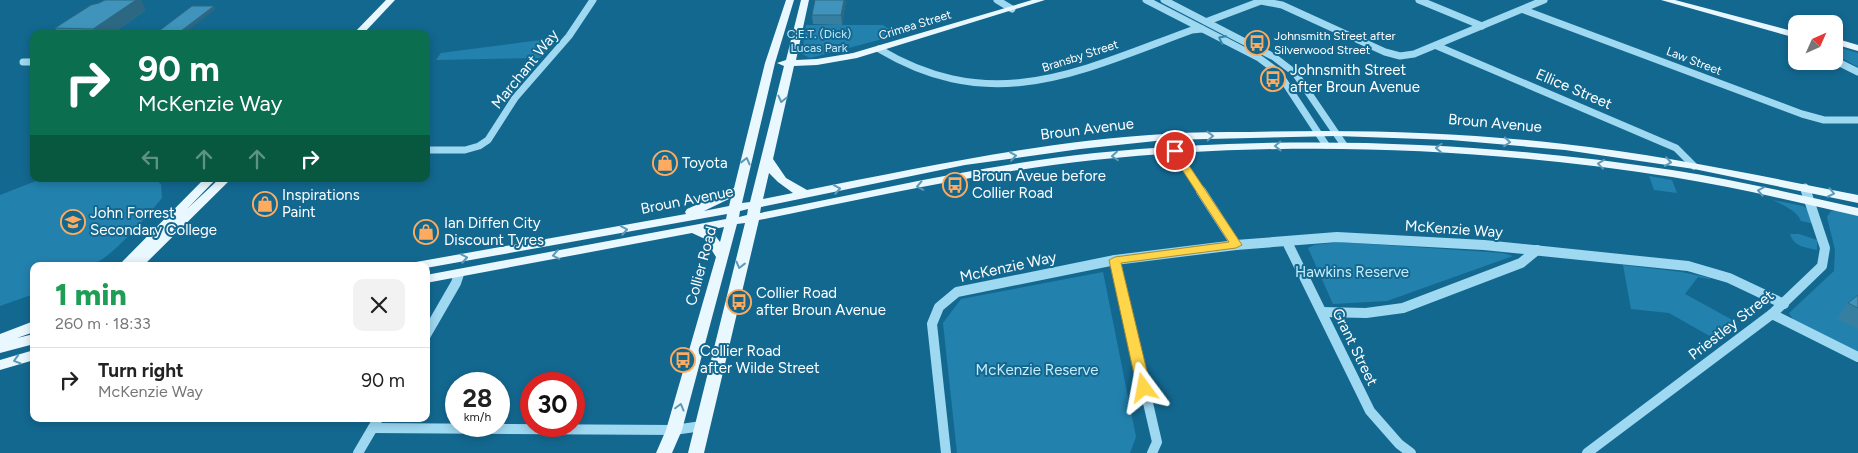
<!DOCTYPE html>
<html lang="en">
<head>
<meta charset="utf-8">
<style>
  :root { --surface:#fff; --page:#f2f2f2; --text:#222; --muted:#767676; --line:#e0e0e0 }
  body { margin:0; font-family:Figtree,sans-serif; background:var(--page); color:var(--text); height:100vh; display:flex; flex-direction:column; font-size:19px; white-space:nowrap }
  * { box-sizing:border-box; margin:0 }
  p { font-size:16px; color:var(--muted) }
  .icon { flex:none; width:28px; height:28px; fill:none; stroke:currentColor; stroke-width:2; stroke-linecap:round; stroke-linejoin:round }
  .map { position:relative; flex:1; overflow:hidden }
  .panel { position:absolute; left:30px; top:262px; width:400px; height:160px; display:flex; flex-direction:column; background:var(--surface); border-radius:10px; box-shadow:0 2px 8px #0003 }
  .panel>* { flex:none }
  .banner { position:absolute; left:30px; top:30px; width:400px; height:152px; border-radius:10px; box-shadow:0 2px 8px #0003; background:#0b6e4f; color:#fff; overflow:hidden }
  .needle { width:32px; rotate:45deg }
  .buttons { position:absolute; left:1788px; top:15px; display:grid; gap:10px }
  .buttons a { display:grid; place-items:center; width:55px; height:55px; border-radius:10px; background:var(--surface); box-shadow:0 2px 8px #0003; font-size:25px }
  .speed { position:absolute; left:445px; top:372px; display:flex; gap:10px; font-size:25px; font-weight:700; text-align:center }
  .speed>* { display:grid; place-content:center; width:65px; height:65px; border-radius:50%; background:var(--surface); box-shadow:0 2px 8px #0003; line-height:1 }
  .speed small { font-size:12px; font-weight:400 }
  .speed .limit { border:8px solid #d22; background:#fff; color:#111 }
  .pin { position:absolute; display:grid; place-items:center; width:42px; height:42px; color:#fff; margin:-21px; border:2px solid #fff; border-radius:50%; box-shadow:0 1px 5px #0007 }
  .me { position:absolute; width:55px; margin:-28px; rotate:347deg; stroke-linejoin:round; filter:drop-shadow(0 0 4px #0008) }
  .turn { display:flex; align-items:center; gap:18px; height:105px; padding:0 25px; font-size:22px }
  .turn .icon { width:65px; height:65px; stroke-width:2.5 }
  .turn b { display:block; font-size:35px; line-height:42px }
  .lanes { display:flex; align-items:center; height:48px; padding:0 25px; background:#0003; justify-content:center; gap:25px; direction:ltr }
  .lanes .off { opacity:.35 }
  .round { display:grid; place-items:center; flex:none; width:52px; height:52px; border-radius:10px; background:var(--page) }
  .head { display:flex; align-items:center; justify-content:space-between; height:85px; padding:0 25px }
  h1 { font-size:30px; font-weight:800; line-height:38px; color:#1e9e55 }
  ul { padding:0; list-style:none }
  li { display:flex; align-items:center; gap:15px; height:65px; padding:0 25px; border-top:1px solid var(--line) }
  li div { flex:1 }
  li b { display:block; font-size:19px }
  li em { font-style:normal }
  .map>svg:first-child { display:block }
</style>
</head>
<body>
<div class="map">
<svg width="1858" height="453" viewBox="0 0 1858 453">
  <rect width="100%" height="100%" fill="#136890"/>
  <g fill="#2282ad">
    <path d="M806,25H883L898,35L810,58L802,54Z"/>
    <path d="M556,38L540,58L436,60L441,53Z"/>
    <path d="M1834,46L1858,53V67L1834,54Z"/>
    <path d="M1649,176L1672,180L1677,193L1654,190Z"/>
    <path d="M41,179H154L161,184L162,198C148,215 109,262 88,266C73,269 50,266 34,266V294L0,306V195Z"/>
    <path d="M1773,200L1803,206L1807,209L1815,224L1801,221C1796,210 1784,206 1773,200Z"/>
    <path d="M1845,210L1858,213V353L1794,321L1789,313L1834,271L1835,250L1827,217L1831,211Z"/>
    <path d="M1790,234H1799L1817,240V250C1805,247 1794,247 1790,234Z"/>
    <path d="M1340,242L1503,253L1513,256L1387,301L1333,304L1308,248L1314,245Z"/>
    <path d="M1623,265L1682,272L1710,278V279L1698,277L1685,294L1738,323L1715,339L1669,313L1631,309Z"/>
    <path d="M1103,272L1136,437L1130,453H957L943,323L961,299Z"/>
  </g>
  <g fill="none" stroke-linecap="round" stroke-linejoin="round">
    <g stroke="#9fd8f1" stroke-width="7">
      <path d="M997,0L1012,9"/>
      <path d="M1146,0L1259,58L1278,72L1326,145"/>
      <path d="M1164,0L1274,57L1295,73L1344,145"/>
      <path d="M1419,0L1482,26"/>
      <path d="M1524,10L1802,114L1824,120H1858"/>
      <path d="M1208,21L1261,1L1282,5L1385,52L1400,56L1414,54L1544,0"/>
      <path d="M1437,46L1676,148L1694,166"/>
      <path d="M879,49C993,117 1080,71 1192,30L1202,29"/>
      <path d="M1834,60L1858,72"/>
      <path d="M23,62H34"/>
      <path d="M426,150H465L479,146L488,140L515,98L569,36L593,0"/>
      <path d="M1175,151L1202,193"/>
      <path d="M1805,187L1807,193"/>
    </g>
    <g stroke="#9fd8f1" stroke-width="10">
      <path d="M1201,191L1236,245"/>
      <path d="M1287,242L1370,411L1399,444L1411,453"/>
      <path d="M1115,260L1157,442L1152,453"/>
      <path d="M1323,312L1366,313L1403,308L1521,263L1537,250"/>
      <path d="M1772,314L1858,357"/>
      <path d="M426,335L456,283L459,274"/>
      <path d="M373,428L674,430L702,426"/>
      <path d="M358,453L378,419"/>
      <path d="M946,453L932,324L939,307L957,292L1115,260L1236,245L1337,237L1484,245L1688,266L1729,278L1784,304"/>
      <path d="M1587,453L1772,314L1822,266L1825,248L1806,191"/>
    </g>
    <g fill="#e9f7ff" fill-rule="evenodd">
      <path d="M386,0H395L363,34H353Z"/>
      <path d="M786,0H794L775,63L742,203L750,202L784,66L777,63L786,60L801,0H809L796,60L817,59L853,53L1032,0H1045L857,58L817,65L794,66L773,159L786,178L807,190C925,167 1044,141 1165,134C1193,132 1222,132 1250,132C1355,129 1460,132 1564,144C1663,155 1761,176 1858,195V203L1694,169L1565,150L1451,140L1336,136L1165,140L1080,149L965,165L761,207L760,213C871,191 982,165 1095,153C1288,134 1481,141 1672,170C1735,180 1796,194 1858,208V216C1796,202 1735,187 1672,177C1481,147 1287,140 1094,160C982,172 870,198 759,220L704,453H688L745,223L737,224L682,430L672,453H656L666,430L716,257L705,239L692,233L426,283V275L726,219L727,214L426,268V266H409L416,262L686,214L685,212L687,209L734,188L765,63ZM769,173L778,182L793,193L763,199ZM731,198L729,206L704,211ZM748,209L747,215L739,217L740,211ZM724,227L720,242L714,234L708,230Z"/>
      <path d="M1661,0H1675L1796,32V38Z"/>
      <path d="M1834,38L1858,45V51L1834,44Z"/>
      <path d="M204,179H216L187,209L219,179H231L143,266H118Z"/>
      <path d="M34,321V332L17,338L34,334V344L0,353V334Z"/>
      <path d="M34,350V360L0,370V360Z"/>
    </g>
  </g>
  <g fill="#377fa1">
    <path d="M815,0H846L842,25L813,24L812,15Z"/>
    <path d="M146,10L112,34H58L55,28Z"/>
    <path d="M1858,295V329L1837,319L1848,303Z"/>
  </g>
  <g fill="#2d6883">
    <path d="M136,0H141L146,10L112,34H95L93,29Z"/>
    <path d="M844,0H846L842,25L841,15Z"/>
    <path d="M214,6L216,9L183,34H177Z"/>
  </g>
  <g fill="#4094bb" stroke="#2d6883">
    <path d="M105,0H136L93,29L55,28L91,5L99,3Z"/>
    <path d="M815,0H844L841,15H812Z"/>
    <path d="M192,6H214L177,34H155Z"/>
    <path d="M1858,295V308L1848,303Z"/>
  </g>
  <defs><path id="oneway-chevron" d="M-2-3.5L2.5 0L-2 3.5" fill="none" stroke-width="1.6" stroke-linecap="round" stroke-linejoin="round" transform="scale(1.25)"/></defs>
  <use stroke="#3684a8" href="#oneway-chevron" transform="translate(1222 39) rotate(-153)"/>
  <g stroke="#5e9ab7">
    <use href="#oneway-chevron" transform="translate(782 99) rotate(103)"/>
    <use href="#oneway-chevron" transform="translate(1210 136) rotate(-1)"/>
    <use href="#oneway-chevron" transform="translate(1507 142) rotate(5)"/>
    <use href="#oneway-chevron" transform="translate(1278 146) rotate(179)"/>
    <use href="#oneway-chevron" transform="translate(1439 148) rotate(-178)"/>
    <use href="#oneway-chevron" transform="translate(1013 156) rotate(-8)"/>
    <use href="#oneway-chevron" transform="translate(1115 156) rotate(175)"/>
    <use href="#oneway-chevron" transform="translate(746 161) rotate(-76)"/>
    <use href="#oneway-chevron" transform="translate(1668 162) rotate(8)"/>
    <use href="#oneway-chevron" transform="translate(1601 164) rotate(-173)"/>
    <use href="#oneway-chevron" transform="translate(920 186) rotate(169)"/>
    <use href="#oneway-chevron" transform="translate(837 189) rotate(-10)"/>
    <use href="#oneway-chevron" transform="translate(1761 191) rotate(-169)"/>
    <use href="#oneway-chevron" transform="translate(1831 193) rotate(12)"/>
    <use href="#oneway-chevron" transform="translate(624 230) rotate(-10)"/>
    <use href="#oneway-chevron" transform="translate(556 255) rotate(169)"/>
    <use href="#oneway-chevron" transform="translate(464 258) rotate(-10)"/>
    <use href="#oneway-chevron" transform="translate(740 265) rotate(104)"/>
    <use href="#oneway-chevron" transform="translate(17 360) rotate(164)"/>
    <use href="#oneway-chevron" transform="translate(680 407) rotate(-75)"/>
  </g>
  <path fill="#ffd54a" stroke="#a68a30" d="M1175,148L1178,149L1242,245L1236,248L1121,263L1151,388L1149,391H1139L1137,388L1109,260L1115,257L1229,242L1170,151Z"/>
  <defs>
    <symbol id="bus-ring" viewBox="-11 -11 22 22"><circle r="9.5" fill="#136890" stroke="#ffab5f" stroke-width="1.5"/><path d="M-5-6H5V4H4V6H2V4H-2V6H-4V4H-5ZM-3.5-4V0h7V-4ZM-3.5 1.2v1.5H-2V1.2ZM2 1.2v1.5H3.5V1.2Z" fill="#ffab5f"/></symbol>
    <symbol id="shop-ring" viewBox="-11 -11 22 22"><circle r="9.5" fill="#136890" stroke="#ffab5f" stroke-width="1.5"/><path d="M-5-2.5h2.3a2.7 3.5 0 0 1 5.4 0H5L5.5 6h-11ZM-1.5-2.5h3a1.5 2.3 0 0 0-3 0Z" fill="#ffab5f"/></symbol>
    <symbol id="school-ring" viewBox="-11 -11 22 22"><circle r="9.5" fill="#136890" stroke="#ffab5f" stroke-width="1.5"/><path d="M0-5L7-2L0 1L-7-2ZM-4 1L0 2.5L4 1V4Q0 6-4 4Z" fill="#ffab5f"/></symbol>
  </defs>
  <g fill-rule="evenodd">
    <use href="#bus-ring" x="1243" y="29" width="28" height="28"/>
    <use href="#bus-ring" x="1259" y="65" width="28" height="28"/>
    <use href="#shop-ring" x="651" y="149" width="28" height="28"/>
    <use href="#bus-ring" x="941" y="171" width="28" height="28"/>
    <use href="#shop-ring" x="251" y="190" width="28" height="28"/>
    <use href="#school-ring" x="59" y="208" width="28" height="28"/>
    <use href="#shop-ring" x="412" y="218" width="28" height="28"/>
    <use href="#bus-ring" x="725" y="288" width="28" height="28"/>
    <use href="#bus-ring" x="669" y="346" width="28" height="28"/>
  </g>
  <g text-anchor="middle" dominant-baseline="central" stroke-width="4" stroke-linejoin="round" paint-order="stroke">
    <g font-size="12" fill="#fff" stroke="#136890">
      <text transform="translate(915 25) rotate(-17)">Crimea Street</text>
      <text transform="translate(1080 56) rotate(-18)">Bransby Street</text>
      <text transform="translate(1694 61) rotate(21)">Law Street</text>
    </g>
    <g font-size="12" fill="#c6ecfc" stroke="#136890">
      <text x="819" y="34">C.E.T. (Dick)<tspan x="819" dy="14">Lucas Park</tspan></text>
    </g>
    <g font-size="12" fill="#fff" stroke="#136890" text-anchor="start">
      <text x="1274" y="36">Johnsmith Street after<tspan x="1274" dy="14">Silverwood Street</tspan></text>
    </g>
    <g font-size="15" fill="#fff" stroke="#136890">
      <text transform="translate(525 69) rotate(-51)">Marchant Way</text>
      <text transform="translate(1574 89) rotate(23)">Ellice Street</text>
      <text transform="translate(1495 123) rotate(5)">Broun Avenue</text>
      <text transform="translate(1087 129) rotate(-7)">Broun Avenue</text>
      <text transform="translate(687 200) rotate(-11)">Broun Avenue</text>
      <text transform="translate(1454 229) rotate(4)">McKenzie Way</text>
      <text transform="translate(701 266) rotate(-75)">Collier Road</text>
      <text transform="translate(1008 267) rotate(-12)">McKenzie Way</text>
      <text transform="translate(1731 325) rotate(-38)">Priestley Street</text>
      <text transform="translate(1355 347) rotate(64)">Grant Street</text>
    </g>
    <g font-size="15" fill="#fff" stroke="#136890" text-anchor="start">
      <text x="1290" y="70">Johnsmith Street<tspan x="1290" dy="17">after Broun Avenue</tspan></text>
      <text x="682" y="163">Toyota</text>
      <text x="972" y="176">Broun Aveue before<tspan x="972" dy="17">Collier Road</tspan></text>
      <text x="282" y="195">Inspirations<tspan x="282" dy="17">Paint</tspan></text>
      <text x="90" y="213">John Forrest<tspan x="90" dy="17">Secondary College</tspan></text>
      <text x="444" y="223">Ian Diffen City<tspan x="444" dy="17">Discount Tyres</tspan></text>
      <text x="756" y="293">Collier Road<tspan x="756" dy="17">after Broun Avenue</tspan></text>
      <text x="700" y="351">Collier Road<tspan x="700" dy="17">after Wilde Street</tspan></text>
    </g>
    <g font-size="15" fill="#c6ecfc" stroke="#136890">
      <text x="1352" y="272">Hawkins Reserve</text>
      <text x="1037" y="370">McKenzie Reserve</text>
    </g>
  </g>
</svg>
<div class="buttons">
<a><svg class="needle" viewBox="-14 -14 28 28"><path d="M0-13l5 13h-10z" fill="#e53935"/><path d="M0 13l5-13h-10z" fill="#767676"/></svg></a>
</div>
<div class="speed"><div>28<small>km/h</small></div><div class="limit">30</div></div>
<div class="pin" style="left:1175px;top:151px;background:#d93025"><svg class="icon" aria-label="arrive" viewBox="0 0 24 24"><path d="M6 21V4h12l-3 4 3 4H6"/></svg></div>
<svg class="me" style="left:1144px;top:388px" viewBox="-20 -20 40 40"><path d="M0-17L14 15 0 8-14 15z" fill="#ffd54a" stroke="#fff" stroke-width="4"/></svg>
<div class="banner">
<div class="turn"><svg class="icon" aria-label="right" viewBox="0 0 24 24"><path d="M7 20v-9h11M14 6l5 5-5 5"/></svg><div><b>90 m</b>McKenzie Way</div></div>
<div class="lanes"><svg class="icon off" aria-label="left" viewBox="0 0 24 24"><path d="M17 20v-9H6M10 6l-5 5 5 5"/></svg><svg class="icon off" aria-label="ahead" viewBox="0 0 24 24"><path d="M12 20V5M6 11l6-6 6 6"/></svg><svg class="icon off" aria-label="ahead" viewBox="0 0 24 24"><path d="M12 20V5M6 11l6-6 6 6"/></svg><svg class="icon" aria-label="right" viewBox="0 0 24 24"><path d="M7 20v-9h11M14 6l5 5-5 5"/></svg></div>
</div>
<section class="panel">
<div class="head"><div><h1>1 min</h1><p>260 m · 18:33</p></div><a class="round"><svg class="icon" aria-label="close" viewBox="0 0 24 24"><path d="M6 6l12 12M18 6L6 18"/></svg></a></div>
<ul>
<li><svg class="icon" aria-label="right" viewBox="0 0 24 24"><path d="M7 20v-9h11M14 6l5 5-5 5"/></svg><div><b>Turn right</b><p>McKenzie Way</p></div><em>90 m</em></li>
</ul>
</section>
</div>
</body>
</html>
